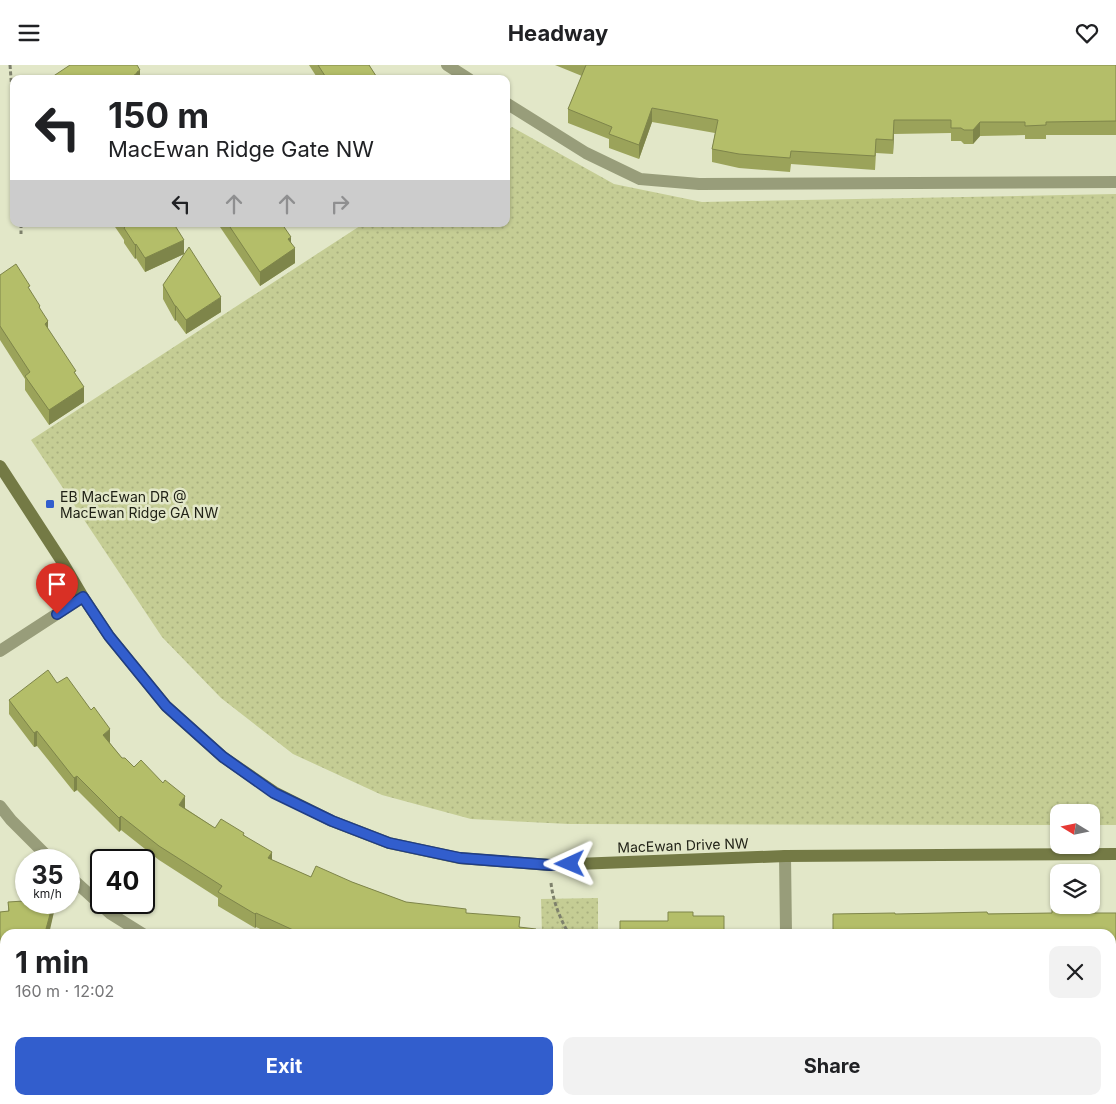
<!DOCTYPE html>
<html lang="en">
<head>
<meta charset="utf-8">
<style>
  :root { --surface:#fff; --page:#f2f2f2; --text:#202124; --muted:#757577; --accent:#325ecd }
  body { margin:0; font-family:Inter,sans-serif; background:var(--page); color:var(--text); height:100vh; display:flex; flex-direction:column; font-size:19px; white-space:nowrap }
  * { box-sizing:border-box; margin:0 }
  p { font-size:16px; color:var(--muted) }
  .icon { flex:none; width:28px; height:28px; fill:none; stroke:currentColor; stroke-width:2; stroke-linecap:round; stroke-linejoin:round }
  .map { position:relative; flex:1; overflow:hidden }
  .sheet { position:absolute; left:0px; top:864px; width:1116px; height:176px; display:flex; flex-direction:column; background:var(--surface); border-radius:15px 15px 0 0; box-shadow:0 1px 4px #0004 }
  .sheet>* { flex:none }
  .banner { position:absolute; left:10px; top:10px; width:500px; height:152px; border-radius:10px; box-shadow:0 1px 4px #0004; background:#fff; color:var(--text); overflow:hidden }
  .needle { width:32px; rotate:280deg }
  .buttons { position:absolute; left:1050px; top:739px; display:grid; gap:10px }
  .buttons a { display:grid; place-items:center; width:50px; height:50px; border-radius:10px; background:var(--surface); box-shadow:0 1px 4px #0004; font-size:25px }
  .speed { position:absolute; left:15px; top:784px; display:flex; gap:10px; font-size:25px; font-weight:700; text-align:center }
  .speed>* { display:grid; place-content:center; width:65px; height:65px; border-radius:50%; background:var(--surface); box-shadow:0 1px 4px #0004; line-height:1 }
  .speed small { font-size:12px; font-weight:400 }
  .speed .limit { border:2px solid #111; border-radius:8px; background:#fff; color:#111 }
  .pin { position:absolute; display:grid; place-items:center; width:42px; height:42px; color:#fff; margin:-51px -21px; border-radius:50% 50% 50% 0; rotate:-45deg; box-shadow:0 0 5px #0007 }
  .pin .icon { rotate:45deg }
  .me { position:absolute; width:55px; margin:-28px; rotate:269deg; stroke-linejoin:round; filter:drop-shadow(0 0 4px #0008) }
  .turn { display:flex; align-items:center; gap:18px; height:105px; padding:0 15px; font-size:22px }
  .turn .icon { width:65px; height:65px; stroke-width:2.5 }
  .turn b { display:block; font-size:35px; line-height:42px }
  .lanes { display:flex; align-items:center; height:48px; padding:0 15px; background:#0003; justify-content:center; gap:25px; direction:ltr }
  .lanes .off { opacity:.35 }
  .round { display:grid; place-items:center; flex:none; width:52px; height:52px; border-radius:10px; background:var(--page) }
  .head { display:flex; align-items:center; justify-content:space-between; height:85px; padding:0 15px }
  h1 { font-size:30px; font-weight:700; line-height:38px }
  .button { display:flex; gap:10px; margin-top:auto; padding:10px 15px }
  .button a { flex:1; height:58px; border-radius:10px; background:var(--accent); color:#fff; font-size:20px; font-weight:700; line-height:58px; text-align:center }
  .button a+a { background:var(--page); color:var(--text) }
  header { display:flex; justify-content:space-between; align-items:center; height:65px; padding:0 15px; background:var(--surface); font-size:22px; font-weight:700 }
  .map>svg:first-child { display:block }
</style>
</head>
<body>
<header><svg class="icon" aria-label="menu" viewBox="0 0 24 24"><path d="M4 6h16M4 12h16M4 18h16"/></svg>Headway<svg class="icon" aria-label="heart" viewBox="0 0 24 24"><path d="M12 20l-8-8c-3-5 5-10 8-4 3-6 11-1 8 4z"/></svg></header>
<div class="map">
<svg width="1116" height="1039" viewBox="0 0 1116 1039">
  <defs>
    <pattern id="park-dots" width="8" height="8" patternUnits="userSpaceOnUse" patternTransform="scale(1.25)"><rect width="8" height="8" fill="#c5cd94"/><path d="M2 2h.1M6 6h.1" fill="none" stroke="#a9b07f" stroke-width="1.8" stroke-linecap="round"/></pattern>
  </defs>
  <rect width="100%" height="100%" fill="#e2e7c8"/>
  <g fill="url(#park-dots)">
    <path d="M512,62L614,119L702,137L1116,129V760H1091V748H1059V760L569,759L471,754L382,730L293,689L221,633L162,572L31,375L363,159H506V66Z"/>
    <path d="M598,833V869H542L541,834Z"/>
  </g>
  <g fill="none" stroke-linecap="round" stroke-linejoin="round">
    <g stroke="#7e816c" stroke-width="3" stroke-dasharray="4 2.5" stroke-linecap="butt">
      <path d="M10,0L14,54"/>
      <path d="M21,159V169"/>
      <path d="M551,818C553,836 560,854 569,869"/>
      <path d="M575,1039V1035"/>
    </g>
    <g stroke="#989d7a" stroke-width="12">
      <path d="M447,0L469,14"/>
      <path d="M506,38L586,88L640,114L699,119L1116,117"/>
      <path d="M0,741L11,755L51,795"/>
      <path d="M69,811L111,849L143,869"/>
      <path d="M1111,981H1116"/>
    </g>
    <g stroke="#989d7a" stroke-width="12">
      <path d="M0,586L83,532"/>
      <path d="M785,791L786,869"/>
      <path d="M0,991L5,994"/>
      <path d="M72,1035L79,1039"/>
      <path d="M785,1039V1035"/>
    </g>
    <path stroke="#747a45" stroke-width="12" d="M0,401L63,498L83,532L109,571L166,641L223,692L274,727L332,756L389,778L459,793L550,800L785,791L1116,789"/>
  </g>
  <g fill="#9ba35a">
    <path d="M309,0H369L378,14H318Z"/>
    <path d="M555,0H1116V70H1046V74H1025V70L980,71L973,79H964L961,76H951V68L894,69L893,89L876,88L875,105L791,99L790,107L739,103L712,97V84L715,68L652,57L639,94L609,83V74L568,58V44L582,11Z"/>
    <path d="M113,159H174L184,189L145,207L136,193L135,194L124,178V175Z"/>
    <path d="M218,159H282L291,177L295,198L260,221Z"/>
    <path d="M0,210L30,225L40,245L48,265L76,310L84,337L49,360L25,325V314L0,275Z"/>
    <path d="M163,220L221,247L186,269L176,255L175,256L163,234Z"/>
    <path d="M57,618L110,678L122,693L134,702L185,743L215,763L244,770L272,795L311,812L352,817L406,837L466,848L520,862L536,869H271L256,862L255,863L218,841V833L159,795L121,765L119,767L77,725L74,727L37,681L34,682L9,649V635Z"/>
    <path d="M8,837L56,838L49,866L5,869V932H0V847L8,846Z"/>
    <path d="M1116,848V929H1111V869L895,849Z"/>
    <path d="M169,1035H318L320,1039H180Z"/>
    <path d="M814,1035H853L857,1039H814Z"/>
  </g>
  <g fill="#7e854a">
    <path d="M140,5V14H129L137,7Z"/>
    <path d="M652,43V57L639,94V80Z"/>
    <path d="M894,55V69L893,89V75Z"/>
    <path d="M980,57V71L973,79V65Z"/>
    <path d="M291,172V186L295,183V198L260,221V207L288,174Z"/>
    <path d="M184,175V189L145,207V193Z"/>
    <path d="M136,179V193L135,194V180Z"/>
    <path d="M221,232V247L186,269V255Z"/>
    <path d="M175,241H176V255L175,256Z"/>
    <path d="M48,256V271L45,259Z"/>
    <path d="M84,322V337L49,360V345Z"/>
    <path d="M110,664V678L103,684V670Z"/>
    <path d="M37,666V681L34,682V668Z"/>
    <path d="M77,711V725L74,727V713Z"/>
    <path d="M185,731V745L179,740Z"/>
    <path d="M121,751V765L119,767V753Z"/>
    <path d="M272,787V801L268,793Z"/>
    <path d="M53,838H56L49,869L46,864Z"/>
    <path d="M256,848V862L255,863V849Z"/>
  </g>
  <g fill="#b4be69" stroke="#7e854a">
    <path d="M70,0H137L140,5L137,7V8L129,14H49Z"/>
    <path d="M318,0H369L378,14H327Z"/>
    <path d="M586,0H1116V56L1046,57V60L1025,61V57H980L973,65H964L961,63H951V55H894L893,75L876,74L875,91L791,86L790,93L739,89L712,84L718,55L652,43L639,80L609,69L612,62L568,44Z"/>
    <path d="M123,159H174L184,175L145,193L136,179L135,180L124,163L125,162Z"/>
    <path d="M228,159H282L291,172L288,174L295,183L260,207Z"/>
    <path d="M189,182L221,232L186,255L176,241H175L163,220Z"/>
    <path d="M16,199L30,221L28,222L40,241L39,242L48,256L45,259L76,306L74,307L84,322L49,345L25,311L30,307L0,261V210Z"/>
    <path d="M48,605L57,618L67,612L91,645L94,642L110,664L103,670L122,693H125L134,702L141,695L163,718L165,715L185,731L179,740L215,763L221,754L244,768L243,770L272,787L268,793L311,812L316,801L352,817L406,837L466,844V848L520,852L519,862L536,864V869H302L256,848L255,849L218,827L222,821L159,781L121,751L119,753L77,711L74,713L37,666L34,668L9,635Z"/>
    <path d="M26,828V838H53L46,864L57,869H5V918H0V847L9,846L8,837L24,836Z"/>
    <path d="M1052,844L1078,845V848H1116V914H1111V869H833V849L895,848V849L987,847L988,849L1052,848Z"/>
    <path d="M668,847H693V851H724V869H620V856H668Z"/>
    <path d="M208,1035H318L320,1039H207Z"/>
    <path d="M324,1035H454L459,1039H323Z"/>
    <rect x="653" y="1035" width="75" height="4"/>
    <path d="M820,1035H853L857,1039H820Z"/>
    <path d="M980,1035H1011V1039H930V1037L980,1036Z"/>
  </g>
  <g fill="none" stroke-linecap="round" stroke-linejoin="round">
    <defs>
      <path id="route" d="M57,549L83,532L109,571L166,641L223,692L274,728L332,756L389,778L460,793L550,800L570,799"/>
    </defs>
    <use href="#route" stroke="#203d85" stroke-width="12"/>
    <use href="#route" stroke="#325ecd" stroke-width="9"/>
  </g>
  <rect fill="#325ecd" stroke="#e2e7c8" stroke-width="2" x="45" y="434" width="10" height="10" rx="2.5"/>
  <g text-anchor="middle" dominant-baseline="central" stroke-width="5" stroke-linejoin="round" paint-order="stroke">
    <g font-size="14" fill="#212217" stroke="#e2e7c8" text-anchor="start">
      <text x="60" y="431">EB MacEwan DR @<tspan x="60" dy="16">MacEwan Ridge GA NW</tspan></text>
    </g>
    <g font-size="14" fill="#212217" stroke="#e2e7c8">
      <text transform="translate(683 780) rotate(-2)">MacEwan Drive NW</text>
    </g>
  </g>
</svg>
<div class="buttons">
<a><svg class="needle" viewBox="-14 -14 28 28"><path d="M0-13l5 13h-10z" fill="#e53935"/><path d="M0 13l5-13h-10z" fill="#757577"/></svg></a>
<a><svg class="icon" aria-label="layers" viewBox="0 0 24 24"><path d="M12 4l9 5-9 5-9-5zM3 14l9 5 9-5"/></svg></a>
</div>
<div class="speed"><div>35<small>km/h</small></div><div class="limit">40</div></div>
<div class="pin" style="left:57px;top:549px;background:#d93025"><svg class="icon" aria-label="arrive" viewBox="0 0 24 24"><path d="M6 21V4h12l-3 4 3 4H6"/></svg></div>
<svg class="me" style="left:570px;top:799px" viewBox="-20 -20 40 40"><path d="M0-17L14 15 0 8-14 15z" fill="#325ecd" stroke="#fff" stroke-width="4"/></svg>
<div class="banner">
<div class="turn"><svg class="icon" aria-label="left" viewBox="0 0 24 24"><path d="M17 20v-9H6M10 6l-5 5 5 5"/></svg><div><b>150 m</b>MacEwan Ridge Gate NW</div></div>
<div class="lanes"><svg class="icon" aria-label="left" viewBox="0 0 24 24"><path d="M17 20v-9H6M10 6l-5 5 5 5"/></svg><svg class="icon off" aria-label="ahead" viewBox="0 0 24 24"><path d="M12 20V5M6 11l6-6 6 6"/></svg><svg class="icon off" aria-label="ahead" viewBox="0 0 24 24"><path d="M12 20V5M6 11l6-6 6 6"/></svg><svg class="icon off" aria-label="right" viewBox="0 0 24 24"><path d="M7 20v-9h11M14 6l5 5-5 5"/></svg></div>
</div>
<section class="sheet">
<div class="head"><div><h1>1 min</h1><p>160 m · 12:02</p></div><a class="round"><svg class="icon" aria-label="close" viewBox="0 0 24 24"><path d="M6 6l12 12M18 6L6 18"/></svg></a></div>
<div class="button"><a>Exit</a><a>Share</a></div>
</section>
</div>
</body>
</html>
